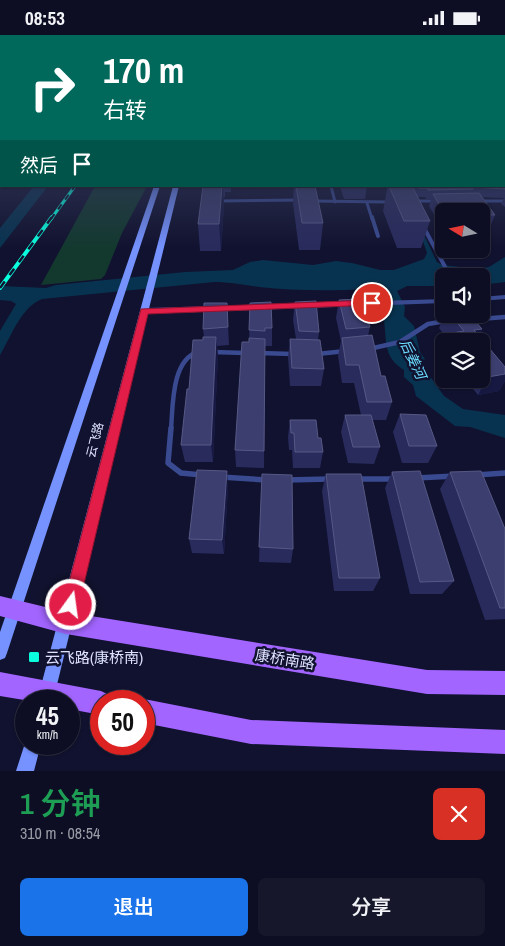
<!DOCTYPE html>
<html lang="zh">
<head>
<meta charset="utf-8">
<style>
  :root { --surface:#0d0e23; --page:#16172b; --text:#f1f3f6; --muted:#9a9ca6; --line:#2d2e41; --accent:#1a73e8 }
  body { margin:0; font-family:"Archivo Narrow","Noto Sans SC",sans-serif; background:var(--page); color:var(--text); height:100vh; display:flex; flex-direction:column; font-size:19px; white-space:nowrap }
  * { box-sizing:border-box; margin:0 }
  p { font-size:16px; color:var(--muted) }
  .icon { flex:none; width:28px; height:28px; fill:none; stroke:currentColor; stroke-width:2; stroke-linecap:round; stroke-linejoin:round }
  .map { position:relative; height:736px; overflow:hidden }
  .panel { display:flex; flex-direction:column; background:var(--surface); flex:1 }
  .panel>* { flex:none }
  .banner { position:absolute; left:0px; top:0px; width:505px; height:152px; box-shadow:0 1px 4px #0004,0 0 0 1px var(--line); background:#00695c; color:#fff; overflow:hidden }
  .needle { width:32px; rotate:280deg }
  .fabs { position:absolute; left:435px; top:168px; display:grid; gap:10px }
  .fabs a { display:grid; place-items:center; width:55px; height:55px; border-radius:8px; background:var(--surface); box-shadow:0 1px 4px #0004,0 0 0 1px var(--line); font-size:25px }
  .speed { position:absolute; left:15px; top:655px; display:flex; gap:10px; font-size:25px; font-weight:700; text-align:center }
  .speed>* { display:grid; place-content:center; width:65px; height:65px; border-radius:50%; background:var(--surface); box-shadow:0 1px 4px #0004,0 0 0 1px var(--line); line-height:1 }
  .speed small { font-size:12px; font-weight:400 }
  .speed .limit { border:8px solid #d22; background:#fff; color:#111 }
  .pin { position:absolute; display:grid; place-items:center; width:42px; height:42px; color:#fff; margin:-21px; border:2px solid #fff; border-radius:50%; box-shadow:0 1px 5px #0007 }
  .me { position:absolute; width:55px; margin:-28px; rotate:14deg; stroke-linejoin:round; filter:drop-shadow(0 0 4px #0008) }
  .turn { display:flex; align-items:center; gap:18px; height:105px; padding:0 20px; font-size:22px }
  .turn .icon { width:65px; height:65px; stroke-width:2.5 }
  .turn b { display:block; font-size:35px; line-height:42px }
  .then { display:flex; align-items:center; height:48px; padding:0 20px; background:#0003; gap:10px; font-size:19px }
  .round { display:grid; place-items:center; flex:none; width:52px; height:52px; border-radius:8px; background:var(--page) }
  .head { display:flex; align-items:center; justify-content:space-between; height:85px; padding:0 20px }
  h1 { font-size:30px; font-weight:600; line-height:38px; color:#1e9e55 }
  .cta { display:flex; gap:10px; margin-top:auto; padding:10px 20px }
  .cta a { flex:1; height:58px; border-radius:8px; background:var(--accent); color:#fff; font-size:20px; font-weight:600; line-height:58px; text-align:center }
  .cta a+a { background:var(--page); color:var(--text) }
  .status { display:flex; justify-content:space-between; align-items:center; height:35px; padding:0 25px; background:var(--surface); direction:ltr }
  .status svg { height:14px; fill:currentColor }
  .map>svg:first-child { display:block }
</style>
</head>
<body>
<div class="status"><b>08:53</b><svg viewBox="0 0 49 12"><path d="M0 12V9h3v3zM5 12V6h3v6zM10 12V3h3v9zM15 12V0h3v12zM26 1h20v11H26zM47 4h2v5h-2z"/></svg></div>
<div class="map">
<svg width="505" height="736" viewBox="0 0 505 736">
  <rect width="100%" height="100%" fill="#11122f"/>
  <path fill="#13392f" d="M95,151H147L122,198L105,240L101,244L41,250Z"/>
  <g fill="#083350">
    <path d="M34,151H48L0,213V193Z"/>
    <path d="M413,177L437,227L442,230L479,234L489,232L505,222V247L481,250V241H444V251H407L397,256L405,272L404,281L414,291L420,317L425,324L420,327L444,361L463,374L505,380V403L470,392L455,391L416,361L413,350L404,342V335C383,322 387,307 384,286C383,275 378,265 373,256L367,254C332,256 295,256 259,252C244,250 230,247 214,247L42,264C21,272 11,302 0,320V296L16,269L11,266L0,265V251L46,253L56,250L185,237L233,235L250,227L263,225L313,230L336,226L352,228L380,235H394L424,224L427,218Z"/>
  </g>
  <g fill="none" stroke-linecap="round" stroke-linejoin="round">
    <g stroke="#394a90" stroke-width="3">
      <path d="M331,151L335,167"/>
      <path d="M218,166L300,165"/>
      <path d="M313,166L390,167"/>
      <path d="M413,166H437"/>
      <path d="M478,166H505"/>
      <path d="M367,168L372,184"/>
    </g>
    <g stroke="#394a90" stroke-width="4">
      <path d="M372,182L378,201"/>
      <path d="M423,191L450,241"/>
    </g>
    <g stroke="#394a90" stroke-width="4.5">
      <path d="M467,285L505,282"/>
      <path d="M369,314L400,307L428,289L446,286"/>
      <path d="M212,317L246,318"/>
      <path d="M259,318L293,319"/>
      <path d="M317,319L346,316"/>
      <path d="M171,394C173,372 171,325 198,317"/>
    </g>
    <g stroke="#394a90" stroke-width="5.5">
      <path d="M171,393L168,428L181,438L202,440"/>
      <path d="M476,440L505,438"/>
      <path d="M221,442L267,445"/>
      <path d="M416,443L455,441"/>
      <path d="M356,444H395"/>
      <path d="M286,445L330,444"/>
    </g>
    <g fill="#394a90" fill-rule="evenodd">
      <path d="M505,260V264L481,266V262Z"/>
      <path d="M444,264V268L144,279L140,276L144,273Z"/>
    </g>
    <g fill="#7592ff" fill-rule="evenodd">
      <path d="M154,151H160L7,618L5,623L0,625V597Z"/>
      <path d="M173,151H179L53,666H37Z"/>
      <path d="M26,705V709H41L34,736H16Z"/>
    </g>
    <g fill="#a265ff" fill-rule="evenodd">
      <path d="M0,561L66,577L427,635L505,636V660L427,659L66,599L0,581Z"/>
      <path d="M0,637L101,656L109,660L112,666H101V680L69,674V666H30L0,661Z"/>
      <path d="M144,664L251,685L505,695V719L251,709L144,688V666H139Z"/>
    </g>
    <defs>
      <path id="rail-far1" d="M51,184L75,151"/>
      <path id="rail" d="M0,253L52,182"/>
    </defs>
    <use href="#rail-far1" stroke="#0affde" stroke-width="3"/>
    <use href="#rail" stroke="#0affde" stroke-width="4"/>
    <use href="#rail-far1" stroke="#11122f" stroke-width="2" stroke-dasharray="6" stroke-linecap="butt"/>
    <use href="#rail" stroke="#11122f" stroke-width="2.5" stroke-dasharray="8" stroke-linecap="butt"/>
  </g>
  <g fill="#292b5d">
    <path d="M505,110V172L501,169L504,163L482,162L495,180L490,192H484L481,198V176H444V197L429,171L431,164H426L425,162H417L430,186L421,213H397L383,176L387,155L386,151H504Z"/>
    <path d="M203,151H231V157H225V162H224V169L221,216H200L198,189Z"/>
    <path d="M294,151H315L323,188L320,215H299L293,168Z"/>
    <path d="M340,151H367L365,164H344Z"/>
    <path d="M339,265L365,282L370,292L368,301L381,341L392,367L386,385H372L380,412L374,429L348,428L341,397L345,380H361L354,348H342L338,321L341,306L336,283Z"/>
    <path d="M295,267L319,297L318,305L324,334L321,351H290L288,322L290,304H296L293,285Z"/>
    <path d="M227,268L229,310L217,311L218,320L213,427H185L181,410L203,305L204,302L203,294Z"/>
    <path d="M250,268L272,293V311H265L264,433L236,432L235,415L249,307Z"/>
    <path d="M445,279H469L482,294L479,302L505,332V346L499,356L478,360L465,344H481V306H449L439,293Z"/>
    <path d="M400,379L437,411L428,428H402L393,397Z"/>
    <path d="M290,385L318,403L323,417L320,433H293L292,415H289L288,402Z"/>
    <path d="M392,437L454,546L442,559H410L385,453Z"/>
    <path d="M450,437L505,494V584L485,585L440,454Z"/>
    <path d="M262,439L293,514L291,528L259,527Z"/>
    <path d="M326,439L380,543L373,556H334L322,456Z"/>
    <path d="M228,452L224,519L192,518L189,504Z"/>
  </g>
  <g fill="#171943">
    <path d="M1,139V151L0,153V140Z"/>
    <path d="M222,151H223L224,169L221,216L219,189Z"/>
    <path d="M482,294L476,306L474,295Z"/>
    <path d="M216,302L218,320L213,427L211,410Z"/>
    <path d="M505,339V346L499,356L478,360L488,342Z"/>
    <path d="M227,436L228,452L224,519L222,505Z"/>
  </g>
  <g fill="#3c3e6f" stroke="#565885">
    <path d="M0,110H1V139L0,140Z"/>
    <path d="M504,110H505V154L472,152L473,154L428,155L427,153H419V151H504Z"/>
    <path d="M203,151H222L219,189H198Z"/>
    <path d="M296,151H315L323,188H302Z"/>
    <path d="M389,151H412L430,186H404Z"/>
    <path d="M479,158L495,180H483L487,186H481V176H444V178L433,159Z"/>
    <path d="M360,264L365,282H367L370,292L346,294L339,265Z"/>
    <path d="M316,266L319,297L299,296L295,267Z"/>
    <path d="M271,267L272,293H265V296L249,295L250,268Z"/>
    <path d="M204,268H227L228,292L203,294Z"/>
    <path d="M450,279H469L482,294L474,295L505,332V339L488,342L481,334V306H459L452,298L464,296Z"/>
    <path d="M372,300L381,341H385L392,367H367L359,330H346L342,303Z"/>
    <path d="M203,302H216L211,410H181L187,354H189L193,305H203Z"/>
    <path d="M249,303L265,304L264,416L235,415L242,307H249Z"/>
    <path d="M290,304L320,305L324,334L292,333Z"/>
    <path d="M400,379L426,380L437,411H409Z"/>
    <path d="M345,380H371L380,412H353Z"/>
    <path d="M290,385H316L318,403H321L323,417H295L294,398H291Z"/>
    <path d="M197,435L227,436L222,505L189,504Z"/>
    <path d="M420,436L454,546L420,547L392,437Z"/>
    <path d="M481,436L505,494V573H500L450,437Z"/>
    <path d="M262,439L292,440L293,514L259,512Z"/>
    <path d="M326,439H361L380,543H339Z"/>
  </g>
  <linearGradient id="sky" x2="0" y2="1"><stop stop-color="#090a1a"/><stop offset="0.52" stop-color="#323958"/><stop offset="1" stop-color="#323958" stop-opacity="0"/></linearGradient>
  <rect width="505" height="213" fill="url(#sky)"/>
  <path fill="#e11d48" stroke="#92132f" d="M372,265L376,268L375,270L148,279L79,570L77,575L71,577L66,575L63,570L141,274Z"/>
  <rect fill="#0affde" stroke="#11122f" stroke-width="2" x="28" y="616" width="12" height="12" rx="2.5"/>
  <g text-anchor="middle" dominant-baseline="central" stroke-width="5" stroke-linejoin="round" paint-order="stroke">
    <g font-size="12" fill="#dee2ff" stroke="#11122f">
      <text transform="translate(95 405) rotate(-76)">云飞路</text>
    </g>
    <g font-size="14" font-style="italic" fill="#6cddff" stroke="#11122f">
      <text transform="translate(413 324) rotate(65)">后姜河</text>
    </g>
    <g font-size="15" fill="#dee2ff" stroke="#11122f" text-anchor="start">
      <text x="45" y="622">云飞路(康桥南)</text>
    </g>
    <g font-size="15" fill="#dee2ff" stroke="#11122f">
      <text transform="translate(285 624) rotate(9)">康桥南路</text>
    </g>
  </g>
</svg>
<div class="fabs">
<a><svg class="needle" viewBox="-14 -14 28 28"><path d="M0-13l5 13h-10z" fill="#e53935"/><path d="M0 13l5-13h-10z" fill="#9a9ca6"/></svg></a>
<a><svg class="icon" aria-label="sound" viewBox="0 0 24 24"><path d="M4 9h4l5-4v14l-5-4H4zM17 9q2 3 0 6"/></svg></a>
<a><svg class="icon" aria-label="layers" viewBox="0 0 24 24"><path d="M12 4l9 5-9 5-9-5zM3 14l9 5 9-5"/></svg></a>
</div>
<div class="speed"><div>45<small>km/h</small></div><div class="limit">50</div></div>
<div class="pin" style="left:372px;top:268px;background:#d93025"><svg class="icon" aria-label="arrive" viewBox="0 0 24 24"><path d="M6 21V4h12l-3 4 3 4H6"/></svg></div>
<svg class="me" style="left:71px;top:570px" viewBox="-20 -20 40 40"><circle r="17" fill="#e11d48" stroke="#fff" stroke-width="3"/><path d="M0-11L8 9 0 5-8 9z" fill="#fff"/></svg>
<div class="banner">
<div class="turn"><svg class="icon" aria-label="right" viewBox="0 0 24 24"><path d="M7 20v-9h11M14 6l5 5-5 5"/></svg><div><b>170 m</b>右转</div></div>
<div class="then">然后<svg class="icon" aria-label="arrive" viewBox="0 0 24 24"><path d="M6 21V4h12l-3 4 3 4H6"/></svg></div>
</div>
</div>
<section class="panel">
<div class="head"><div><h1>1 分钟</h1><p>310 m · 08:54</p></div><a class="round" style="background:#d93025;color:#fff"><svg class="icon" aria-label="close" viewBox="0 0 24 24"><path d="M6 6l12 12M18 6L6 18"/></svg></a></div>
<div class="cta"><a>退出</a><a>分享</a></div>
</section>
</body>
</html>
